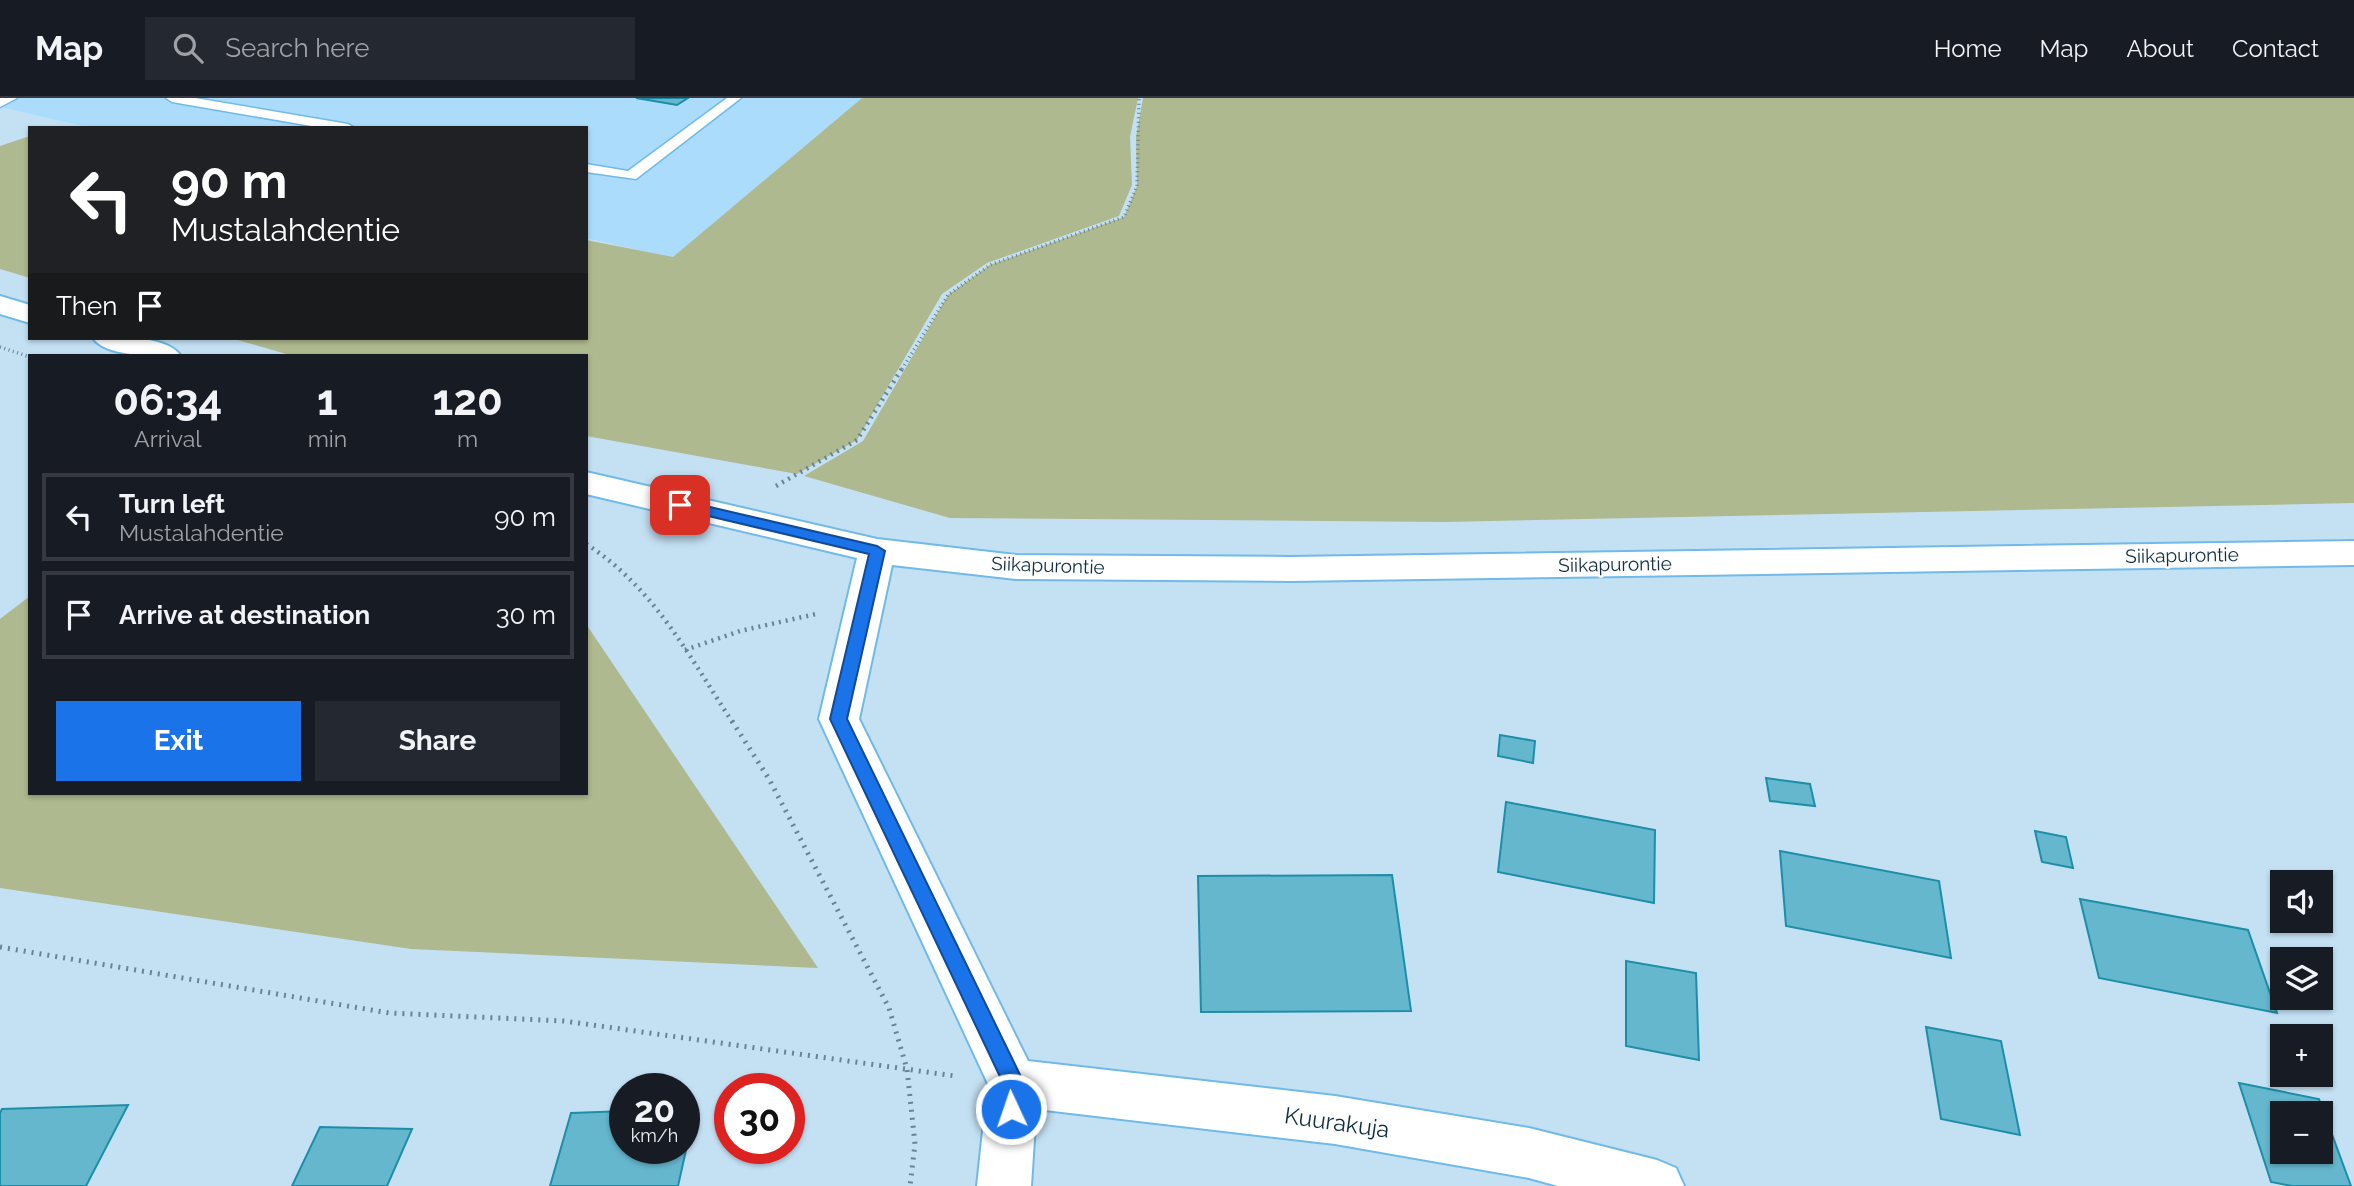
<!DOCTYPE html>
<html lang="en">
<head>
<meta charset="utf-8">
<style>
  :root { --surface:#171b24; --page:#242831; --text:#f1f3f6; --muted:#9ea1a6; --line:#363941; --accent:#1a73e8 }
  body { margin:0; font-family:Raleway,sans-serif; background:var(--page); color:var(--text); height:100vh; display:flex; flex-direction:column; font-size:26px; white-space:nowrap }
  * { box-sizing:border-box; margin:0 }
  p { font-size:23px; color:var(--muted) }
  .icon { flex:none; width:38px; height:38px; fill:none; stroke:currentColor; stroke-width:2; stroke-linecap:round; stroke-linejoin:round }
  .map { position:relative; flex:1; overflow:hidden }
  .sheet { position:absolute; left:28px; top:256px; width:560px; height:441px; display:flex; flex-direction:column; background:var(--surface); border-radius:0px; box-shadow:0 2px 5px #0004 }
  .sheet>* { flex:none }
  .top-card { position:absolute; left:28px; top:28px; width:560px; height:214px; border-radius:0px; box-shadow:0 2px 5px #0004; background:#202124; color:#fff; overflow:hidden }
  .tools { position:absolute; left:2270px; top:772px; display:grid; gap:14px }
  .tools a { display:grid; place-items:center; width:63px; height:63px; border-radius:0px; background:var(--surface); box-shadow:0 2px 5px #0004; font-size:35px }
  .speed { position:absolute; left:609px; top:975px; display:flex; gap:14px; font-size:35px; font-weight:700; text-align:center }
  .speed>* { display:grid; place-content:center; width:91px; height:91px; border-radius:50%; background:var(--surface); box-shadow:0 2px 5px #0004; line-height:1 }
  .speed small { font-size:18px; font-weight:400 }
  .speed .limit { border:10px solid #d22; background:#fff; color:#111 }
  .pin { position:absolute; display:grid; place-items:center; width:60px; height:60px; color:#fff; margin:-30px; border-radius:14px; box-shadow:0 4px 10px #0006 }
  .me { position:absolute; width:77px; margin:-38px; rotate:357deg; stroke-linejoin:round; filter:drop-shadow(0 0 5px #0008) }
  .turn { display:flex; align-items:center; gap:24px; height:147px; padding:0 28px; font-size:32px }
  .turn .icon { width:91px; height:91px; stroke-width:2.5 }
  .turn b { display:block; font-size:49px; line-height:60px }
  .then { display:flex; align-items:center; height:66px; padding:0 28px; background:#0003; gap:14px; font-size:26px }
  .eta { display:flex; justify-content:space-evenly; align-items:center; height:119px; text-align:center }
  .eta b { font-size:42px; font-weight:700; line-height:49px }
  .action { display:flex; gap:14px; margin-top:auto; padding:14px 28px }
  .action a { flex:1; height:80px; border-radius:0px; background:var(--accent); color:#fff; font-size:28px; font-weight:700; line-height:80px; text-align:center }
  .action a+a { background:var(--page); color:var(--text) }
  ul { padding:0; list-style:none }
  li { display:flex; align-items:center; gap:21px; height:88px; margin:0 14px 10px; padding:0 14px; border:4px solid var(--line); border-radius:0px }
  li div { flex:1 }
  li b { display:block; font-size:26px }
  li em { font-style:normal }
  header { display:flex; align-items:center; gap:42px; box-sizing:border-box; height:98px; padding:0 35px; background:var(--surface); border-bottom:2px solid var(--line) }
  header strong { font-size:33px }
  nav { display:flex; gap:38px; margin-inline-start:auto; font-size:24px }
  .search { width:490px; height:63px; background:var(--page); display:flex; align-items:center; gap:18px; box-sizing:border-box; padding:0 24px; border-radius:0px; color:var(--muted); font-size:26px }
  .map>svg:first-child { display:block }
</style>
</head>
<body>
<header>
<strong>Map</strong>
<div class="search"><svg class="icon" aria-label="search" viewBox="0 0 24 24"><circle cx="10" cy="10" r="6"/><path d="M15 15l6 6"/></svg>Search here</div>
<nav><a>Home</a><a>Map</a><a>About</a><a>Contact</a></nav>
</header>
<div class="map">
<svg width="2354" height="1088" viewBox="0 0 2354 1088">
  <rect width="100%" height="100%" fill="#c4e1f4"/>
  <path fill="#acdcfc" d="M0,0H862L673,160L586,140V30H92L0,9Z"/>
  <g fill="#afb98f">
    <path d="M862,0H1138L1130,39L1132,87L1119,118L987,165L942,196L857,342L797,376L586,338V257H290L231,240H586V142L673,159Z"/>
    <path d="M1143,0H2354V405L1445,424L950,420L804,378L863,343L948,197L990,167L1124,119L1137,88L1136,39Z"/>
    <path d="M30,38V180L0,171V48Z"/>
    <path d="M30,498V695H586V526L818,870L411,851L0,790V521Z"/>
  </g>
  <g fill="#65b7ce" stroke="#1d8ea8" stroke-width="2" fill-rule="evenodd">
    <path d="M636,0H688L677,7Z"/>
    <path d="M1500,637L1535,643L1533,665L1498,658Z"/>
    <path d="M1766,680L1810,686L1815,708L1770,703Z"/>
    <path d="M1506,704L1655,732L1654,805L1498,774Z"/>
    <path d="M2035,733L2066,739L2073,770L2042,764Z"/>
    <path d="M1780,753L1939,783L1951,860L1786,828Z"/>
    <path d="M1392,777L1411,913L1201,914L1198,778Z"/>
    <path d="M2080,801L2248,832L2277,915L2099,880Z"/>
    <path d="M1626,863L1696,875L1699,962L1626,948Z"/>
    <path d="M1926,929L2001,943L2020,1037L1941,1021Z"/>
    <path d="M2239,985L2319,1001L2351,1088H2292L2271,1084ZM2282,1015H2320V1054H2282Z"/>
    <path d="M128,1007L86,1088H0V1015L2,1011Z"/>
    <path d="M684,1012H695L678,1088H550L571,1015L625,1013V1050H684Z"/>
    <path d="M320,1029L412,1031L387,1088H292Z"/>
  </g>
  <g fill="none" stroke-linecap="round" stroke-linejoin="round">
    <defs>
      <g id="service">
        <path d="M0,0H17L0,9Z"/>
        <path d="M166,0H195L348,26L355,30H323L172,4Z"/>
        <path d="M727,0H741L636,81L586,74V66L628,73Z"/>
      </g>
      <g id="minor">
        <path d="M0,198L30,207V225L0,216Z"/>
        <path d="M93,240C115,239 166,237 180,257C158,258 107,260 93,240Z"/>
        <path d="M586,374L877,441L1016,457L1290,459L2354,443V467L1290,483L1016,481L892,467L859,621L1028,963L1335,998L1529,1030L1657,1062L1676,1070L1684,1088H1558L1529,1080L1335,1046L1036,1011L1031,1088H977L988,986L819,621L857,460L586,396Z"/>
      </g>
    </defs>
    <use href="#service" stroke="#6fbae9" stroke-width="3"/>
    <use href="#minor" stroke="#6fbae9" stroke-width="4"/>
    <g stroke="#668497" stroke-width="3.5" stroke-dasharray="1 3.5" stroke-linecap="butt">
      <path d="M0,249L30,259"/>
      <path d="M902,271L948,197L990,167L1124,119L1137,88L1139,0"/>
    </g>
    <g stroke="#668497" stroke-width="4.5" stroke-dasharray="2 5" stroke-linecap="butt">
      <path d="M776,388L857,342L903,269"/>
      <path d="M586,446C654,489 690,560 733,625"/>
      <path d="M685,552L740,533L816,516"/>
    </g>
    <g stroke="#668497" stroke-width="5" stroke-dasharray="2 6" stroke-linecap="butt">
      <path d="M732,623L769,681L889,910L907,971L915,1046L910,1088"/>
      <path d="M0,849L389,915L564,923L955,978"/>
    </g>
    <use href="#service" fill="#fff" fill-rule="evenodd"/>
    <use href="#minor" fill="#fff" fill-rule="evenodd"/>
  </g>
  <path fill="#1a73e8" stroke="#114b97" stroke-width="2" d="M680,402L877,448L885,453L847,621L1024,985L1018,1018L1011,1021L1003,1018L1000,1011L1003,985L830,621L869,456L675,410L673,407L675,404Z"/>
  <g text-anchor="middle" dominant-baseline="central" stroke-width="5" stroke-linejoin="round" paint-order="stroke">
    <g font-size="19" fill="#113043" stroke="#fdfdfd">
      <text transform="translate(2182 457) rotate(-1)">Siikapurontie</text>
      <text transform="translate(1615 466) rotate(-1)">Siikapurontie</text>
      <text transform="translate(1048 467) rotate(2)">Siikapurontie</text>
    </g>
    <g font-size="23" fill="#113043" stroke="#fdfdfd">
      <text transform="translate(1337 1024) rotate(8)">Kuurakuja</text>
    </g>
  </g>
</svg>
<div class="tools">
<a><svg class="icon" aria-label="sound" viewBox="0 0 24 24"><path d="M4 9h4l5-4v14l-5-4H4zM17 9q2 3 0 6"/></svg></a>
<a><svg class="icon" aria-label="layers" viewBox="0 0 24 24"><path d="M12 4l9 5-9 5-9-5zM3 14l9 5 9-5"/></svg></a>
<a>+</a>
<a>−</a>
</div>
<div class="speed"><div>20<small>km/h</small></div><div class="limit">30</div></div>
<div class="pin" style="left:680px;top:407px;background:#d93025"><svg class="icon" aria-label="arrive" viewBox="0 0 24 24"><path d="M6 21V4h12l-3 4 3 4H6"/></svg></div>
<svg class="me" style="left:1011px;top:1011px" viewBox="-20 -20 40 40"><circle r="17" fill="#1a73e8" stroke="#fff" stroke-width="3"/><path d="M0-11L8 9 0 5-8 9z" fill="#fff"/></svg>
<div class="top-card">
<div class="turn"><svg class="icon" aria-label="left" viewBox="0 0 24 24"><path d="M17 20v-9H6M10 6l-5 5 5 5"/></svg><div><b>90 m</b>Mustalahdentie</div></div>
<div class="then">Then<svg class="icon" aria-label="arrive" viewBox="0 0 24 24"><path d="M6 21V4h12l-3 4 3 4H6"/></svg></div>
</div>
<section class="sheet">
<div class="eta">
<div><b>06:34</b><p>Arrival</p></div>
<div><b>1</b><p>min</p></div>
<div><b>120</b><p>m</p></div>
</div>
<ul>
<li><svg class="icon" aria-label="left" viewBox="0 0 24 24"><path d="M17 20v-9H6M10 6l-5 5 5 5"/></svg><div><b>Turn left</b><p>Mustalahdentie</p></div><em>90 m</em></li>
<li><svg class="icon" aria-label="arrive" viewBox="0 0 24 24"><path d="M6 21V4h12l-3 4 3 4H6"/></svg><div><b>Arrive at destination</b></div><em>30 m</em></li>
</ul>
<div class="action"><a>Exit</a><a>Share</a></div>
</section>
</div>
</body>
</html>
